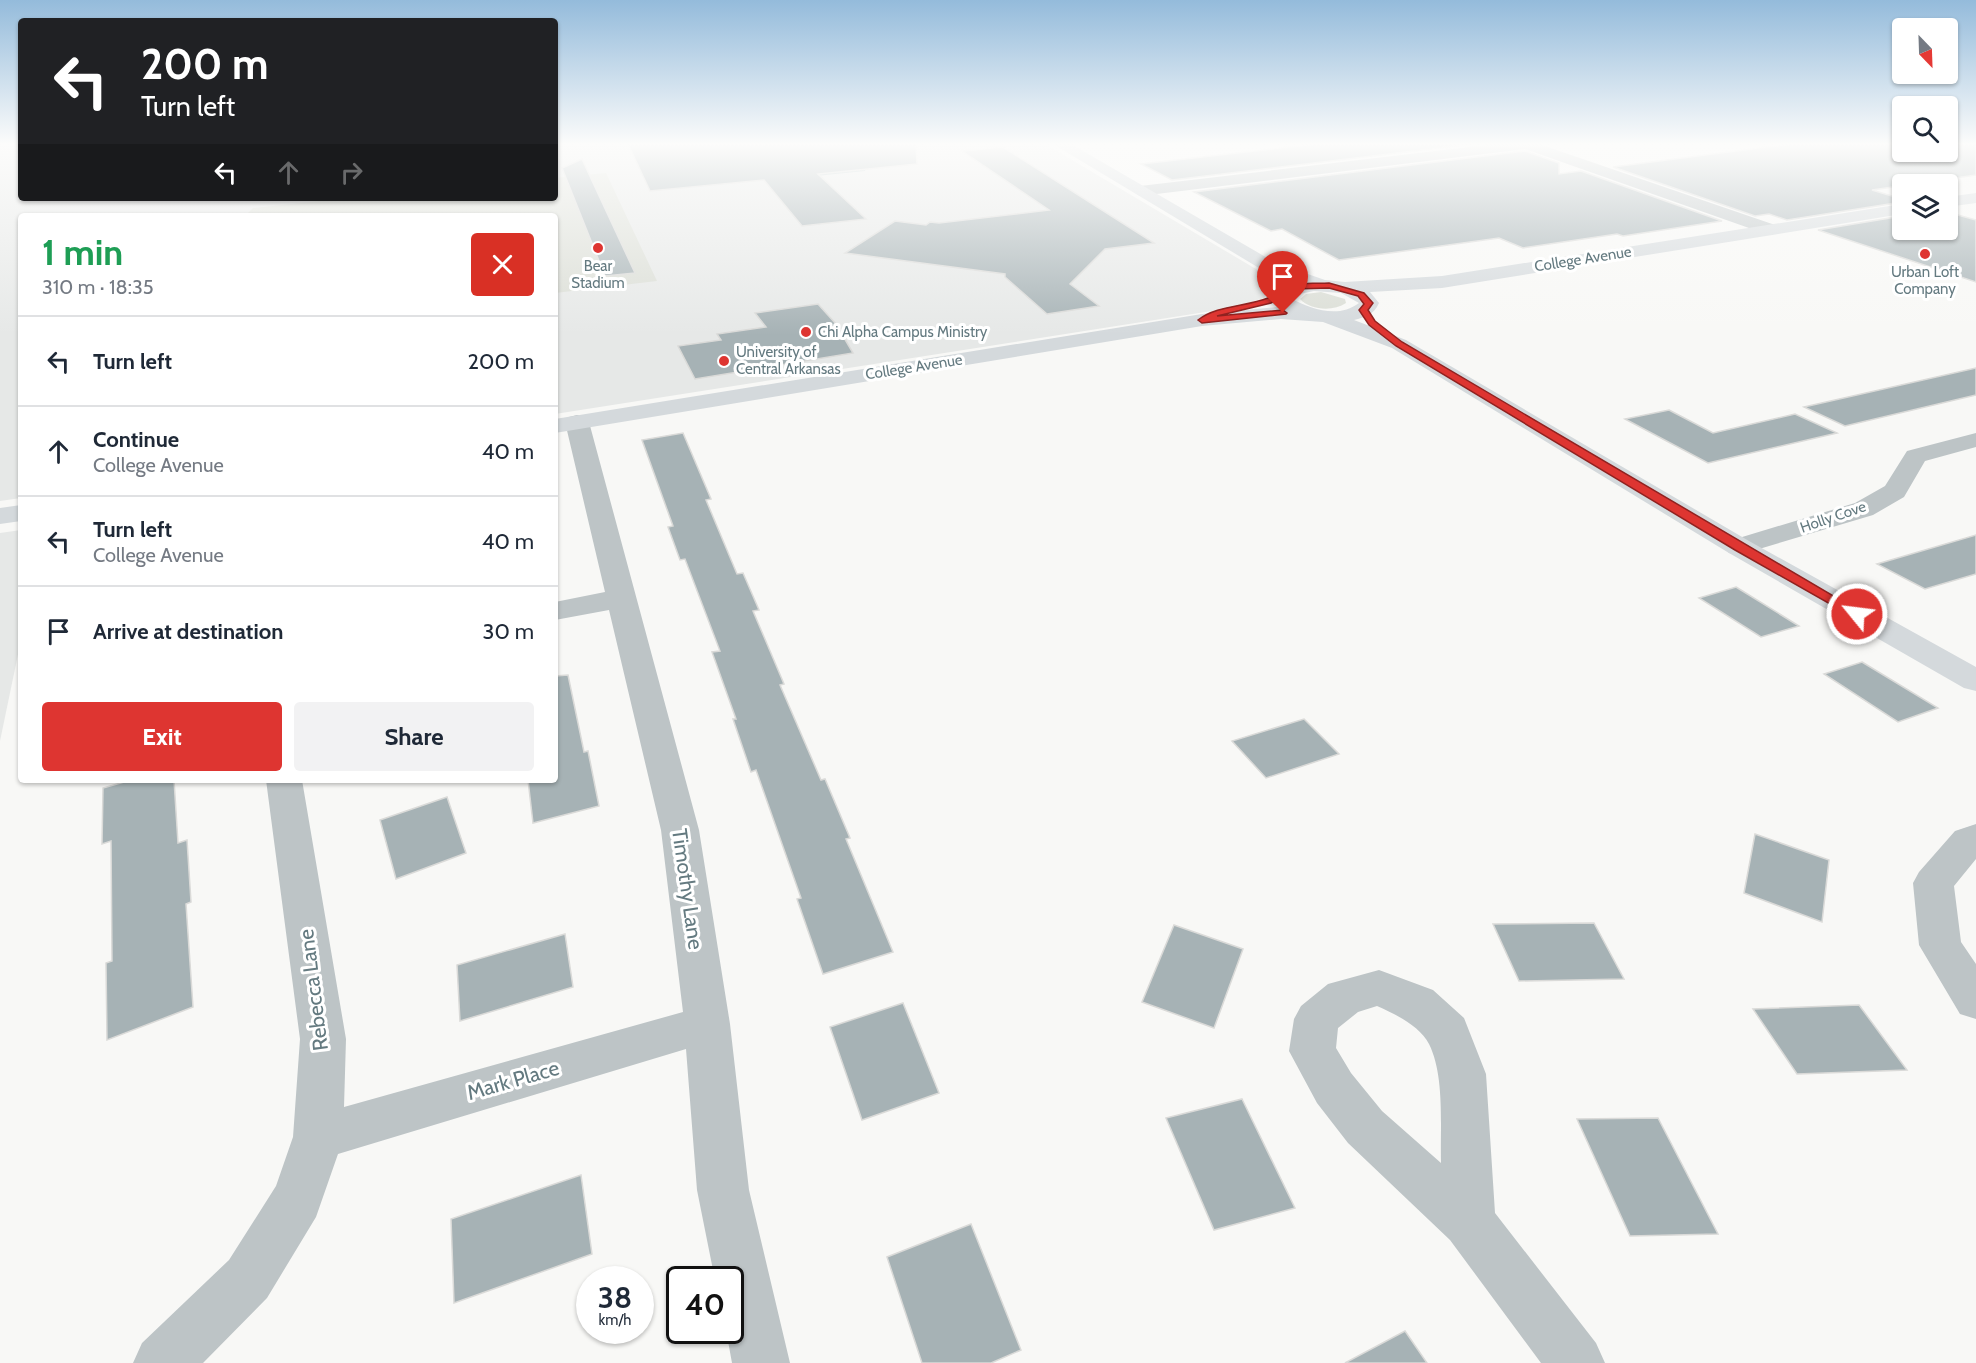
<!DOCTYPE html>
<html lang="en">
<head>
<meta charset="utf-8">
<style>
  :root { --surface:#fff; --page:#f2f2f3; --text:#1f2937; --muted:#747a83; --line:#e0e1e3; --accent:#de3531 }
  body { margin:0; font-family:Cabin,sans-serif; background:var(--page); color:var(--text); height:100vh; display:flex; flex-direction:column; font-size:22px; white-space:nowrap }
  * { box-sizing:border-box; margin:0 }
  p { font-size:20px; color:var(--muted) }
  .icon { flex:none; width:33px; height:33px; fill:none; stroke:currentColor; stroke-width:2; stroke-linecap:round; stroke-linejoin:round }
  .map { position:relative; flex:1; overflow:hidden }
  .drawer { position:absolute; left:18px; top:213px; width:540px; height:570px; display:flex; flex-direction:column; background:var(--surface); border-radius:6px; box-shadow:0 2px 4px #0004 }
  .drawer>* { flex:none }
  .hud { position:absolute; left:18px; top:18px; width:540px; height:183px; border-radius:6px; box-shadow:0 2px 4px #0004; background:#202124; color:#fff; overflow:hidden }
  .needle { width:39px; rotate:157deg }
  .fabs { position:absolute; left:1892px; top:18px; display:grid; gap:12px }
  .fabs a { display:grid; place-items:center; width:66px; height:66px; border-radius:6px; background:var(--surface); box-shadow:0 2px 4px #0004; font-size:30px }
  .speed { position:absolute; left:576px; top:1266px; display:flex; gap:12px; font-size:30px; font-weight:700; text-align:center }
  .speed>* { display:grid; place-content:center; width:78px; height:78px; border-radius:50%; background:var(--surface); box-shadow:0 2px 4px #0004; line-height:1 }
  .speed small { font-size:15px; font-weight:400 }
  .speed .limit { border:3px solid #111; border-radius:9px; background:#fff; color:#111 }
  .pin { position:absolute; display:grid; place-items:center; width:51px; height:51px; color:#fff; margin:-62px -26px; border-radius:50% 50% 50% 0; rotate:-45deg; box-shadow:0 0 6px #0007 }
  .pin .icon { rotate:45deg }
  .me { position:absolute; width:66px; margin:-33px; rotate:299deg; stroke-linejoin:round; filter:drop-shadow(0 0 4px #0008) }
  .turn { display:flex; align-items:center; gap:21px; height:126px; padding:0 24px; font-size:27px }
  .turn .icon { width:78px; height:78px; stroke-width:2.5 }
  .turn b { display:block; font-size:42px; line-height:51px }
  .lanes { display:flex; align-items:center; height:57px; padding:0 24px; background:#0003; justify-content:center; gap:30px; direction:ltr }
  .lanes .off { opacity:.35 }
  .round { display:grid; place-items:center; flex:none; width:63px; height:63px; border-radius:6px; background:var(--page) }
  .summary { display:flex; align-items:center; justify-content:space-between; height:102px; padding:0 24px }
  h1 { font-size:36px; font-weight:800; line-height:45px; color:#1e9e55 }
  .primary-button { display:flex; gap:12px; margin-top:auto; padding:12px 24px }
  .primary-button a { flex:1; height:69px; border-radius:6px; background:var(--accent); color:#fff; font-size:24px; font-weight:800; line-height:69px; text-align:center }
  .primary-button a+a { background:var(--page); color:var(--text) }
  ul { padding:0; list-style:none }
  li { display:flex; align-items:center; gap:18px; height:90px; padding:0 24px; border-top:2px solid var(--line) }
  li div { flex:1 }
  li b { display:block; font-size:22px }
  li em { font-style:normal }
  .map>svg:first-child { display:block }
</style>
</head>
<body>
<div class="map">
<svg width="1976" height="1363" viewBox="0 0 1976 1363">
  <rect width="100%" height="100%" fill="#f8f8f6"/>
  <g fill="#e6e8e7">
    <path d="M0,144H21V198H555V144H1045L1261,272L1270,281L1272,286L1264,298L1231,308L555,414V216H21V498L0,501Z"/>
    <path d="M21,530V640L0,741V533Z"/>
  </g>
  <g fill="#daddd5">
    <path d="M606,173L657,281L555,293V216H245L253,208L349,198H555V178Z"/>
    <path d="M1321,292L1345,299L1346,303C1333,312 1310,310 1300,299L1306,294Z"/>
  </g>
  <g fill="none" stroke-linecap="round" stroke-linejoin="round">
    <path fill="#b6c6c7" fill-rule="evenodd" d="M855,159L866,167L865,171L806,177L804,176L861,169L853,160Z"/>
  </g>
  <g fill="#a6b2b5" stroke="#dadad8" stroke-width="1.5">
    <path d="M628,144H916L917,164L818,174L866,219L802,226L764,180L650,191Z"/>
    <path d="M1315,144H1472L1172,180L1141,164Z"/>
    <path d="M1790,144H1902V152H1947V144H1976V175L1872,190L1902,199V202L1787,220L1769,214L1755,216L1613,167Z"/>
    <path d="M1003,147L1154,243L1105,249L1070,284L1099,306L1047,314L1005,277V274L845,253L895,221L926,225L930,222L939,223L1049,210L962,151Z"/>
    <path d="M1525,151L1559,163V174L1581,171L1722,221L1623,236L1617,234L1523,248L1499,238L1339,260L1282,229L1271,231L1194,192Z"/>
    <path d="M582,159L635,273L605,276L562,168Z"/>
    <path d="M1947,212L1976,220V282L1818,230L1902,216V230H1947Z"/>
    <path d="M818,304L836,324L853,353L695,379L678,346L721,340L717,334L766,327L755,313Z"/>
    <path d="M1976,368V395L1845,426L1804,407Z"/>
    <path d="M1669,410L1713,433L1795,414L1837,433L1708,463L1625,419Z"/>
    <path d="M683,433L711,499L706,500L737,574L743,573L759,610L753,611L784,684L780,685L821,780L825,779L850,838L846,839L893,952L823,974L797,899L801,898L756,770L751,772L733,719H736L712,652L720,651L685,559L680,560L668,527L673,526L642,440Z"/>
    <path d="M1976,535V574L1925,589L1877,564Z"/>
    <path d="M1736,587L1799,626L1761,637L1699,598Z"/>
    <path d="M1862,662L1938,708L1898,722L1824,674Z"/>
    <path d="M568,675L584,752L588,751L599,806L533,823L528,780H555V676Z"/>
    <path d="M1304,719L1339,754L1266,778L1232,741Z"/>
    <path d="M131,780H174L178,843L187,840L191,902L186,904L193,1007L107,1040L106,963L112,961L111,841L102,844L103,788Z"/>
    <path d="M447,797L466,853L396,879L380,820Z"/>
    <path d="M1755,834L1829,860L1822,922L1744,893Z"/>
    <path d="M1594,923L1624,979L1519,981L1493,924Z"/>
    <path d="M1174,925L1243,949L1214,1028L1142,1002Z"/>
    <path d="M565,934L573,987L460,1021L457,965Z"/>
    <path d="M903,1003L939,1093L862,1120L830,1027Z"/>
    <path d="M1859,1005L1907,1070L1797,1074L1753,1009Z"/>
    <path d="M1242,1099L1295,1208L1214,1230L1166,1118Z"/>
    <path d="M1658,1118L1718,1234L1630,1236L1577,1119Z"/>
    <path d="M581,1175L592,1254L454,1303L451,1219Z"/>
    <path d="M971,1224L1021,1350L991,1363H922L887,1257Z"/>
    <path d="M1405,1331L1427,1363H1345Z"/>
  </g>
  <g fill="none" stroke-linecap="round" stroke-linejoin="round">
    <g fill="#bdc4c6" fill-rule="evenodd">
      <path d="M1495,144H1539L1778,226L1780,230L1772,235L1766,234L1525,149L1140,196L1132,191L1140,186Z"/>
      <path d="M577,415L585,417L589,422L699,830L730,1024L749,1190L790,1363H732L726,1330H730V1280H715L697,1190L686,1049L338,1154L316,1217L267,1298L203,1363H133L142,1343L229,1260L276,1186L293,1137L300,1039L266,780H302L346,1039L344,1107L683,1012L661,830L609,610L555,620V602L605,592L565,422L569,417Z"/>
      <path d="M1976,433V447L1925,461L1904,497L1873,515L1739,555L1729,553L1725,547L1729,541L1855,503L1885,486L1907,451Z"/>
      <path d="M1976,824V859L1954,886L1961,942L1976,964V1019L1960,1014L1919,945L1913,883L1919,872L1955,831Z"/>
      <path d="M1379,970L1433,990L1464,1018L1486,1074L1495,1213L1596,1343L1605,1363H1541L1450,1240L1348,1143L1317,1103L1289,1051L1294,1019L1301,1006L1328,984ZM1377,1006C1395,1014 1420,1026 1429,1044C1445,1076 1440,1127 1441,1163L1382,1111L1351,1073L1336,1048L1338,1028L1358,1012Z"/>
    </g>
    <g fill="#d4d9dc" fill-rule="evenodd">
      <path d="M1053,144H1071L1276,263L1325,280L1345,282L1442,276L1902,204V214L1442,288L1370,292L1379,303C1374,315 1365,317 1354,320L1406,340L1749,541L1976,667V691L1964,688L1729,553L1392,348L1323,322L1281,319L1202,326L555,433V419L1202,314L1277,307L1270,301L1273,289L1296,282L1264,271ZM1314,291L1341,293L1359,303C1338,319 1311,309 1290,298V296Z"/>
      <path d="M1976,193V203L1947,207V197Z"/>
      <path d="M21,505V521L0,524V508Z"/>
    </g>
  </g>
  <linearGradient id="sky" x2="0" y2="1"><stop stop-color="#94bbdb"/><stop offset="0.43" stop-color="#fcfcfb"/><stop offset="1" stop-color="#fcfcfb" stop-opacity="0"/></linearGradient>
  <rect width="1976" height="335" fill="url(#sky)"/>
  <path fill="#de3531" stroke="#902220" stroke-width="1.5" d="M1329,283L1364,293L1373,303L1368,310L1375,321L1402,342L1864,614L1862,617H1853L1735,550L1396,346L1369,325L1359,310L1364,304L1358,296L1329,288L1295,289L1271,303L1217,316L1283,310L1287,313L1286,314L1202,323L1198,320C1217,305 1246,307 1268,298C1278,295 1282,287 1292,285C1304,282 1317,284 1329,283Z"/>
  <g fill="#de3531" stroke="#fff" stroke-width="2">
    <circle cx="598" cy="248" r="6"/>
    <circle cx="1925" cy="254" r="6"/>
    <circle cx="806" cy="332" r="6"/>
    <circle cx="724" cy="361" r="6"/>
  </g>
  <g text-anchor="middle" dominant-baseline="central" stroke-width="6" stroke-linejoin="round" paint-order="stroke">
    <g font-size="15" fill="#647a80" stroke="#fff">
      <text transform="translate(1583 259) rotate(-9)">College Avenue</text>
      <text transform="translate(914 367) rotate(-9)">College Avenue</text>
      <text transform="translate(1833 517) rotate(-19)">Holly Cove</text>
    </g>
    <g font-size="15" fill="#647a80" stroke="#fff">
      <text x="598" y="266">Bear<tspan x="598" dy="17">Stadium</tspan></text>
      <text x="1925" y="272">Urban Loft<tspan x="1925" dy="17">Company</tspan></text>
      <text x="818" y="332" text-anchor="start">Chi Alpha Campus Ministry</text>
      <text x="736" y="352" text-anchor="start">University of<tspan x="736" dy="17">Central Arkansas</tspan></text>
    </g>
    <g font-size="21" fill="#647a80" stroke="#fff">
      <text transform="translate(688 889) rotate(82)">Timothy Lane</text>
      <text transform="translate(313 990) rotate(-97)">Rebecca Lane</text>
      <text transform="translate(513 1080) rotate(-16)">Mark Place</text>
    </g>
  </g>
</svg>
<div class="fabs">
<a><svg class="needle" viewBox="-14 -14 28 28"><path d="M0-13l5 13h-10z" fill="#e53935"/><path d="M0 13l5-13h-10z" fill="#747a83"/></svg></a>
<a><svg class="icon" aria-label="search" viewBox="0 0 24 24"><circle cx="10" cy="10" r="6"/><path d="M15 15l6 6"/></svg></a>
<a><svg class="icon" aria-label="layers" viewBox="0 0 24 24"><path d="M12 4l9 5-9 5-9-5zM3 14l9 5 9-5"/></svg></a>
</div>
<div class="speed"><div>38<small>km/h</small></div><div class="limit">40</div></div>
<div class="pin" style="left:1283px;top:313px;background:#d93025"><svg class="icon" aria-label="arrive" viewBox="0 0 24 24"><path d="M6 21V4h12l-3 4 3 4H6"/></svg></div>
<svg class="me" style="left:1857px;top:614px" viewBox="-20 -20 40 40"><circle r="17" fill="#de3531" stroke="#fff" stroke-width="3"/><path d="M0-11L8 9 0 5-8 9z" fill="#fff"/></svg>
<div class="hud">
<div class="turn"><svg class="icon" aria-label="left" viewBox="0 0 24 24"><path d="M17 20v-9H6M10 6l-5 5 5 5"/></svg><div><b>200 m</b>Turn left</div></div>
<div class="lanes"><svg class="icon" aria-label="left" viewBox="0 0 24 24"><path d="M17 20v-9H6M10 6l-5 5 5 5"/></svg><svg class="icon off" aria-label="ahead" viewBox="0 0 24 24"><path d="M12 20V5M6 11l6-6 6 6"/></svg><svg class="icon off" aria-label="right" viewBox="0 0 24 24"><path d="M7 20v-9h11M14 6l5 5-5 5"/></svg></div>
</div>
<section class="drawer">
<div class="summary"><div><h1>1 min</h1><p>310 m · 18:35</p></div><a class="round" style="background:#d93025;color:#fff"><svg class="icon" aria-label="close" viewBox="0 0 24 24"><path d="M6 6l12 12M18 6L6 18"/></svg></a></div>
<ul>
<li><svg class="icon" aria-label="left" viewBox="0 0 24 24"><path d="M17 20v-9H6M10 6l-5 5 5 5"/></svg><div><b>Turn left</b></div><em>200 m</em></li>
<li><svg class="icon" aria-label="ahead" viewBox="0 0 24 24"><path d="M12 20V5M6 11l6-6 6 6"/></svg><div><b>Continue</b><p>College Avenue</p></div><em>40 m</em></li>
<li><svg class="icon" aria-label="left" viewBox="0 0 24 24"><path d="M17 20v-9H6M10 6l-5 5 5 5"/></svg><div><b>Turn left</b><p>College Avenue</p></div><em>40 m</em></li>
<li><svg class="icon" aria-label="arrive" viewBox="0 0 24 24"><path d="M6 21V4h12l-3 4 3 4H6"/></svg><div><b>Arrive at destination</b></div><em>30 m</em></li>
</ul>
<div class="primary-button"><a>Exit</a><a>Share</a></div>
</section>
</div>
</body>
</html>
